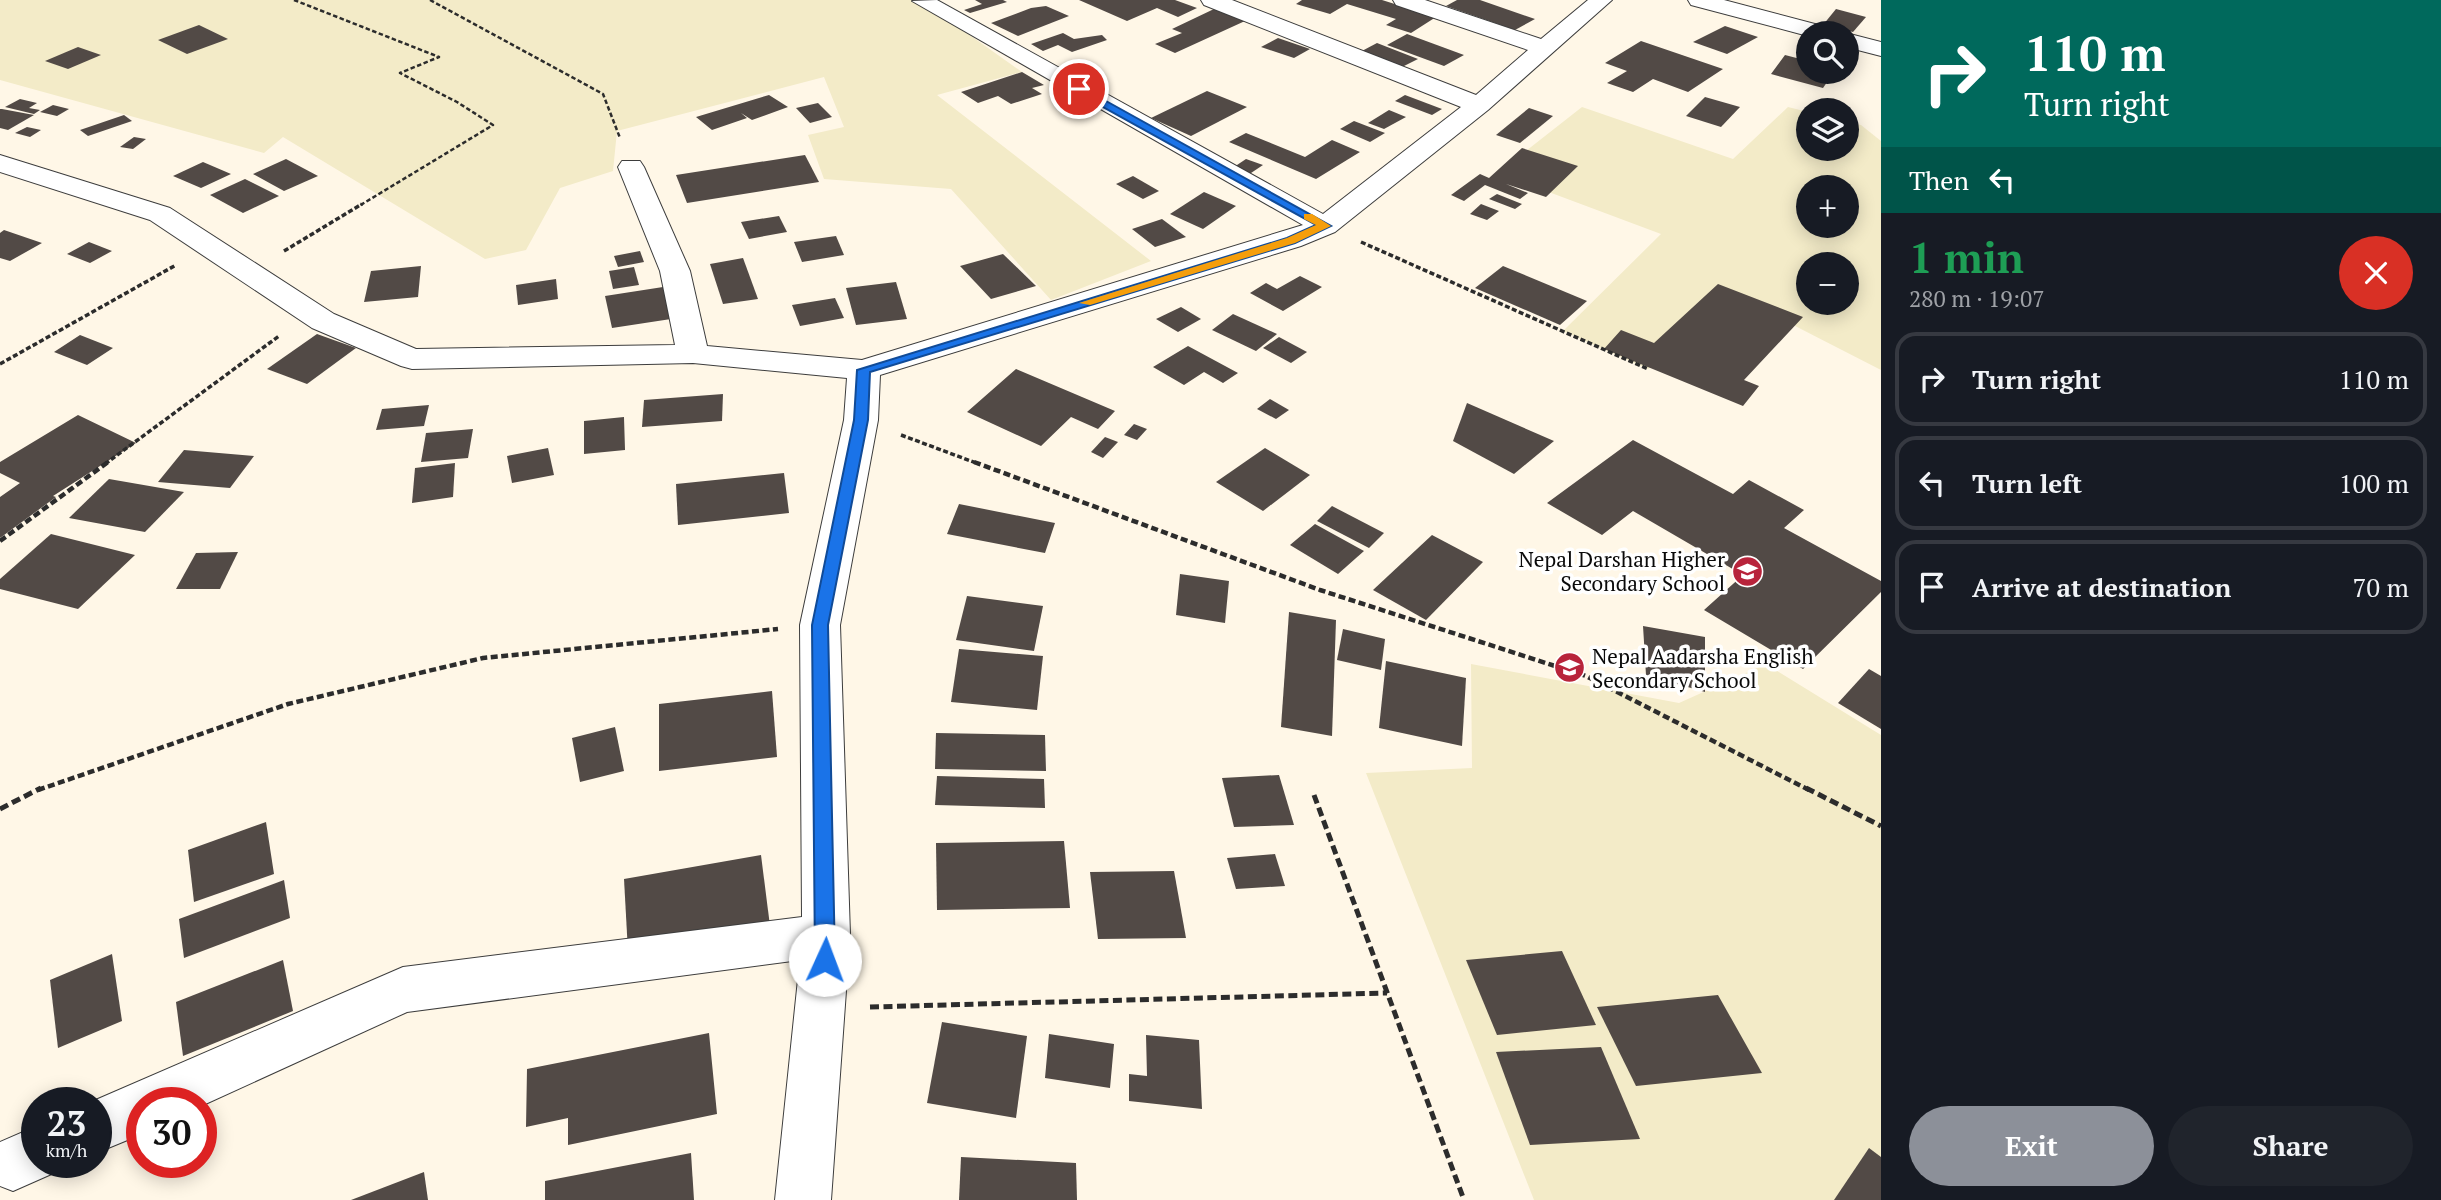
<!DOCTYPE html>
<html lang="en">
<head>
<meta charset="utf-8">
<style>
  :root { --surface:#171b24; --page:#20242c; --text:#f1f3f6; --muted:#9ea1a6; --line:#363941; --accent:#8c9099 }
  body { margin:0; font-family:"PT Serif",serif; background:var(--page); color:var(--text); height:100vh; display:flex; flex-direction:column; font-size:26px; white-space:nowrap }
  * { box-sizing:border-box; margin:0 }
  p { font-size:23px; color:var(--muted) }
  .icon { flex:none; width:38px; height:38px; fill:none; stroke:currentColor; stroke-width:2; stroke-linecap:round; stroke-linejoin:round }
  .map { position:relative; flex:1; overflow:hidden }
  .drawer { display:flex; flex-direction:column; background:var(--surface); width:560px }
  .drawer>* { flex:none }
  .hud { background:#00695c; color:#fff; overflow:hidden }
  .fabs { position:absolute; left:1796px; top:21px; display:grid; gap:14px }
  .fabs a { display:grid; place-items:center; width:63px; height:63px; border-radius:50%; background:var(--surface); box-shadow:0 4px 18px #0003; font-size:35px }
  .speed { position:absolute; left:21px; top:1087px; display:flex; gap:14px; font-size:35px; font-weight:700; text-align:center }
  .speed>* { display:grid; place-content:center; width:91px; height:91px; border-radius:50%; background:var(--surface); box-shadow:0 4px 18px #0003; line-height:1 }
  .speed small { font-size:18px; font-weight:400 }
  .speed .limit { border:10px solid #d22; background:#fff; color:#111 }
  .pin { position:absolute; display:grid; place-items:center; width:60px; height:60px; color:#fff; margin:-30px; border:4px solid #fff; border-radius:50%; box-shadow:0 2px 7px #0007 }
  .me { position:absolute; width:77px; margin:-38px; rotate:2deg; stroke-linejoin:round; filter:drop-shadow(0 0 5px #0008) }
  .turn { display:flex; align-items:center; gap:24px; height:147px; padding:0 28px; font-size:32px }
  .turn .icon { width:91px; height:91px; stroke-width:2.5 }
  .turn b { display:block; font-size:49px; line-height:60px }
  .then { display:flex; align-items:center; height:66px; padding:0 28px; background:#0003; gap:14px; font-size:26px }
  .round { display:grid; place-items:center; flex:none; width:74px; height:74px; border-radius:37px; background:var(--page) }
  .overview { display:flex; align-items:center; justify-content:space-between; height:119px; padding:0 28px }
  h1 { font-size:42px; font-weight:800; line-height:52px; color:#1e9e55 }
  .action { display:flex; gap:14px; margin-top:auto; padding:14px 28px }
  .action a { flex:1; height:80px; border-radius:42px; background:var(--accent); color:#fff; font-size:28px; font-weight:800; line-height:80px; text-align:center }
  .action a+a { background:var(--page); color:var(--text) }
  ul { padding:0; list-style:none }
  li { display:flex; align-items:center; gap:21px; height:94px; margin:0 14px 10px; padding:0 14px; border:4px solid var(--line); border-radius:21px }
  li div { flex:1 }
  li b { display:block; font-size:26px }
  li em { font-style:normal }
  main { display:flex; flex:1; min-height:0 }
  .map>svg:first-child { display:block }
</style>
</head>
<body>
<main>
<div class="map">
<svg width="1881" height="1200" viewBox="0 0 1881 1200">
  <rect width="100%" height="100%" fill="#fff7e7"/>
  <g fill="#f3ebc8" fill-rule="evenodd">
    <path d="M0,0H926L923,2L1022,72L937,95L1151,261L1051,300L951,189L824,179L808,135L844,127L824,77L617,131L613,171L560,188L526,250L485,259L283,137L264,153L0,80Z"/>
    <path d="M1582,107L1733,159L1788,107L1808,112V149H1846V121L1861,125L1881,141V370L1754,305L1648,369L1563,331L1661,234L1498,173ZM1808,187H1846V226H1808ZM1808,264H1846V303H1808Z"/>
    <path d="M1471,664L1679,703L1766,664L1881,735V1200H1534L1366,773L1472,768Z"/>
  </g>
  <g fill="#524a46">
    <path d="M975,0H1003L1007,2L970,13L964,10L982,4Z"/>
    <path d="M1079,0H1175L1197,8L1178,17L1157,8L1127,21Z"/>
    <path d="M1302,0H1382L1436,17L1411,33L1386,25L1396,19L1347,4L1330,14L1296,4Z"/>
    <path d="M1457,0H1480L1535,19L1515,30L1446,6Z"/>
    <path d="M1046,6L1069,16L1018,36L991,23L1031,8Z"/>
    <path d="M1214,9L1245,21L1175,53L1155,44L1182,33L1172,29Z"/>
    <path d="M1836,9L1866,17L1853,32L1823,25Z"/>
    <path d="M199,25L228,39L187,54L158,40Z"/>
    <path d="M1725,26L1758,37L1727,54L1693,42Z"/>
    <path d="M1063,33L1074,39L1102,35L1107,40L1072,52L1058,45L1043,51L1031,44Z"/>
    <path d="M1407,34L1464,55L1444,66L1387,45Z"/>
    <path d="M1278,38L1310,49L1294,58L1261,47Z"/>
    <path d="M1641,41L1723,69L1688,92L1653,79L1633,92L1607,83L1627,71L1605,63Z"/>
    <path d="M1377,43L1418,59L1402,67L1360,52Z"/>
    <path d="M78,47L101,55L68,69L45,61Z"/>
    <path d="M1785,55L1808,61V72H1834L1823,88L1771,74Z"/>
    <path d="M1022,72L1044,85L1032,88L1042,94L1011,104L998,96L978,103L961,92Z"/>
    <path d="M1207,91L1247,107L1191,136L1151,118Z"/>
    <path d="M769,95L788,107L752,120L741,113L747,118L712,130L696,117Z"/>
    <path d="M1405,95L1442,109L1432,115L1395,101Z"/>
    <path d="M1705,97L1740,107L1721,127L1686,116Z"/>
    <path d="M20,99L37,103L29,108L40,110L34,114L5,107Z"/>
    <path d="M818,103L832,117L810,123L796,108Z"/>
    <path d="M53,105L69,109L57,116L40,112Z"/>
    <path d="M1529,108L1553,116L1520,143L1496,135Z"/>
    <path d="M0,109H2L34,115L8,130L0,128Z"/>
    <path d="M1389,110L1406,117L1384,129L1368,123Z"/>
    <path d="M124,115L132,121L88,136L80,130Z"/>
    <path d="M1354,121L1385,133L1370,142L1340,129Z"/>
    <path d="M27,127L41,130L30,137L15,133Z"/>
    <path d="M1246,133L1305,157L1332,140L1360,152L1316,179L1229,142Z"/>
    <path d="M134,137L146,139L133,149L120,147Z"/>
    <path d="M1522,148L1578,166L1546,197L1506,184L1528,193L1520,199L1485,185L1464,201L1451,195L1480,174L1489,178Z"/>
    <path d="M805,155L819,182L687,203L676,175Z"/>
    <path d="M286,159L318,176L284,191L253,174Z"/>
    <path d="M1246,159L1263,165L1248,175L1231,169Z"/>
    <path d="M203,162L231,174L201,188L173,176Z"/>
    <path d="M1133,176L1159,191L1143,199L1116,184Z"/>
    <path d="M245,179L279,196L243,213L210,195Z"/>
    <path d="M1204,192L1236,206L1203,229L1170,214Z"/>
    <path d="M1497,194L1522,204L1515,209L1489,199Z"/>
    <path d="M1481,204L1499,211L1487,220L1470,214Z"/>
    <path d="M779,216L787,232L749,239L741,222Z"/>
    <path d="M1162,219L1186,237L1155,247L1132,229Z"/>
    <path d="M4,230L42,243L10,261L0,258V233Z"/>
    <path d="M836,236L844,255L802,262L794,242Z"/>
    <path d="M89,242L112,251L90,263L67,254Z"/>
    <path d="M640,251L644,262L618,267L614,256Z"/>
    <path d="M1003,254L1036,286L991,299L960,266Z"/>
    <path d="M743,258L758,299L723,304L710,264Z"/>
    <path d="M421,266L418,297L364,302L371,271Z"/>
    <path d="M1503,266L1587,301L1560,325L1475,288Z"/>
    <path d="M634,267L639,285L613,289L609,271Z"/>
    <path d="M1300,276L1322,287L1283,311L1250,293L1266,283L1277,289Z"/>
    <path d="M556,279L558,299L518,305L516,285Z"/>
    <path d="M896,282L907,319L856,325L846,288Z"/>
    <path d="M1718,284L1803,317L1744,380L1759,386L1743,406L1604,349L1621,330L1654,343Z"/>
    <path d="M663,287L671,319L612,328L605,296Z"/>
    <path d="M835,298L844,318L800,326L792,305Z"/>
    <path d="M1181,307L1201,319L1178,332L1156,319Z"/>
    <path d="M1233,314L1277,334L1256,351L1212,330Z"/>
    <path d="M317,334L356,348L307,384L267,369Z"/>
    <path d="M80,335L113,348L87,365L54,352Z"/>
    <path d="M1279,337L1307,352L1291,363L1263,348Z"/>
    <path d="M1188,346L1238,373L1223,383L1204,372L1184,385L1153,367Z"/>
    <path d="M1016,369L1115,411L1098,429L1071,417L1041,446L967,412Z"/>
    <path d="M723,394L722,421L642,427L644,400Z"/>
    <path d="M1270,399L1289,410L1276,419L1257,409Z"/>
    <path d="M1467,403L1554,441L1514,474L1453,441Z"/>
    <path d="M429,405L424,426L376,430L382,409Z"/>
    <path d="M78,415L136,443L53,496L56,497L0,538V497L20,483L0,473V462Z"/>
    <path d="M624,417L625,450L584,454V421Z"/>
    <path d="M1134,424L1147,429L1137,440L1124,435Z"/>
    <path d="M473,429L468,458L421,462L426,433Z"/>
    <path d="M1105,437L1118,442L1103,458L1091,452Z"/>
    <path d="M1633,440L1733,494L1749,480L1804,510L1784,528L1881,581V592L1803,669L1704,610L1743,575L1633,511L1602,535L1547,503Z"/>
    <path d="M548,448L554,475L512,483L507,456Z"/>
    <path d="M1265,448L1310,475L1263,511L1216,482Z"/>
    <path d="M184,450L254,456L230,488L158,482Z"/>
    <path d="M455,463L453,497L412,503L415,468Z"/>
    <path d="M784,473L789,513L678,525L676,484Z"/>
    <path d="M109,479L184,492L145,532L69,518Z"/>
    <path d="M959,504L1055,523L1045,553L947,534Z"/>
    <path d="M1332,506L1384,533L1369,548L1317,521Z"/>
    <path d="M1315,524L1364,551L1338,574L1290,545Z"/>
    <path d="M51,534L135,555L78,609L0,589V579Z"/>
    <path d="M1432,535L1483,562L1426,620L1373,590Z"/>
    <path d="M238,552L220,589H176L196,553Z"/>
    <path d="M1180,574L1229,581L1225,623L1176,615Z"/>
    <path d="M967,596L1043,606L1034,651L956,640Z"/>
    <path d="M1289,612L1336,620L1332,736L1281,727Z"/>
    <path d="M1643,626L1705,637V692L1646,675Z"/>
    <path d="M1343,629L1385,639L1381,670L1337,660Z"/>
    <path d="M959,649L1043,656L1037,710L951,702Z"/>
    <path d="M1386,661L1466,678L1462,746L1379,728Z"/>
    <path d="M1869,669L1881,676V729L1838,703Z"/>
    <path d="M772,691L777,757L659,771V704Z"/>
    <path d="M615,727L624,771L580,782L572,738Z"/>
    <path d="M936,733L1045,735L1046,771L935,769Z"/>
    <path d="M1279,775L1294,825L1234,827L1222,778Z"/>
    <path d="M937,776L1044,779L1045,808L935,805Z"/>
    <path d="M266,822L274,874L194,902L188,850Z"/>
    <path d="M1064,841L1070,908L937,910L936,843Z"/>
    <path d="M1275,854L1285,886L1236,889L1227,858Z"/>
    <path d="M761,855L770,926L628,952L624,879Z"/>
    <path d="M1174,871L1186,938L1098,939L1090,872Z"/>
    <path d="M284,880L290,918L184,958L179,919Z"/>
    <path d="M1562,951L1596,1025L1497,1035L1466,960Z"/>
    <path d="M112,954L122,1021L58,1048L50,980Z"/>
    <path d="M283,960L293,1011L183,1056L176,1002Z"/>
    <path d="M1718,995L1762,1073L1636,1086L1597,1007Z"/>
    <path d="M942,1022L1027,1036L1016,1118L927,1103Z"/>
    <path d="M709,1033L717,1114L568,1145V1118L526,1127L527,1069Z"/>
    <path d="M1049,1034L1114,1044L1110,1088L1045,1078Z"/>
    <path d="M1146,1035L1199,1040L1202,1109L1129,1101V1074L1147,1076Z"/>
    <path d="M1601,1047L1640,1139L1530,1145L1496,1052Z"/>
    <path d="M1869,1148L1881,1157V1200H1834Z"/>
    <path d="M691,1153L694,1200H545V1181Z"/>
    <path d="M961,1157L1076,1163L1077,1200H959Z"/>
    <path d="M424,1172L428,1200H351Z"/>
  </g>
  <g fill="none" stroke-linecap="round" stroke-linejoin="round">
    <defs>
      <g id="street">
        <path d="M937,0L1323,214L1461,107L1204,5L1201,0H1232L1476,95L1528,50L1396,5L1393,0H1425L1541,39L1588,0H1612L1488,110L1335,232L1301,246L880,375L878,420L840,625L850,935L831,1200H775L800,960L407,1012L201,1106V1102H142V1134L96,1153V1102H91L403,967L802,917L800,625L844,420L847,378L693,363L412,369L401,366L312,328L150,220L0,172V155L170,208L334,314L416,349L675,345L660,271L618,167L622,161H640L644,167L690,271L707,346L862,360L1303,225L912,1Z"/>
        <path d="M1688,0H1724L1830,28L1833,33H1808V36L1691,5Z"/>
        <path d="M1846,33L1881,42V56L1846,47Z"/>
        <path d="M37,1126V1162H60L56,1172L13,1191L0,1186V1142Z"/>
      </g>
    </defs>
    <use href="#street" stroke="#3d3d3d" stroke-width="2"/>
    <g stroke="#2c2c2c" stroke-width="2.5" stroke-dasharray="4.5 2.5" stroke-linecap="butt">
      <path d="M294,0L439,57L400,73L457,102L493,125L359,206"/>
      <path d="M430,0L603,94L620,138"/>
    </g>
    <g stroke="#2c2c2c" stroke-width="3.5" stroke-dasharray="5 2.5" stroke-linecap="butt">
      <path d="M1361,242L1648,369"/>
      <path d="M284,251L362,204"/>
      <path d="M0,364L176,265"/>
      <path d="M901,435L979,464"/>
      <path d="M105,464L279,336"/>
    </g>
    <g stroke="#2c2c2c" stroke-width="4.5" stroke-dasharray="7 3.5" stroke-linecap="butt">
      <path d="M974,462L1320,590L1586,676L1809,790"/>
      <path d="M0,541L108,462"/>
      <path d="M38,790L288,704L483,658L778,629"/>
    </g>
    <g stroke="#2c2c2c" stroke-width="5" stroke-dasharray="9 4.5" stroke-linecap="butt">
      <path d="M1806,788L1881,826"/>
      <path d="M1314,795L1464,1200"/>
      <path d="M0,809L41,788"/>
      <path d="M870,1007L1387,993"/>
    </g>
    <use href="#street" fill="#fff" fill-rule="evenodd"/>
  </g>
  <path fill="#1a73e8" stroke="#114b97" stroke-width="2" d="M1079,86L1331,226L1295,243L870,372L868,420L828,625L835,960L832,966L825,969L818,966L815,960L812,625L854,420L857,370L1287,238L1316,225L1076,92Z"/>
  <path fill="#f59e0b" d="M1304,214H1312L1331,226L1295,243L1090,305L1079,303L1287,238L1316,225L1304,219Z"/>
  <defs>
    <symbol id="school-disc" viewBox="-11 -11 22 22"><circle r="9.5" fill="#b8243b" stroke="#fff"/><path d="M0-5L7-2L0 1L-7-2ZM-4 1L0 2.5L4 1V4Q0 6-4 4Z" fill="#fff"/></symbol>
  </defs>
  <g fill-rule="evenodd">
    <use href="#school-disc" x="1730" y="554" width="35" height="35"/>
    <use href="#school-disc" x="1552" y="650" width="35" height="35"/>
  </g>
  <g text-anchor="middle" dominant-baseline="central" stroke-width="7" stroke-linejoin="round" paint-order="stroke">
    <g font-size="21" fill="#0a0a0a" stroke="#fff" text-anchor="end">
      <text x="1725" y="559">Nepal Darshan Higher<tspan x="1725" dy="24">Secondary School</tspan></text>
      <text x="1592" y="656" text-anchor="start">Nepal Aadarsha English<tspan x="1592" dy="24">Secondary School</tspan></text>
    </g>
  </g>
</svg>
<div class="fabs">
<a><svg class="icon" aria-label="search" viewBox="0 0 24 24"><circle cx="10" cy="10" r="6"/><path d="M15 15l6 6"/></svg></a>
<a><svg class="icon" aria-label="layers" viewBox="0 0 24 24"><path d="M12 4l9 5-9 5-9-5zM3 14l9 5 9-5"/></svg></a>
<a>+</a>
<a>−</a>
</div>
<div class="speed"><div>23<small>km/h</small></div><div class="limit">30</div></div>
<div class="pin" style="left:1079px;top:89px;background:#d93025"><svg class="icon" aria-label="arrive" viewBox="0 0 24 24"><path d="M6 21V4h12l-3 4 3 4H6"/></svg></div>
<svg class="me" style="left:825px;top:960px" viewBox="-20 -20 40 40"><circle r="19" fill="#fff"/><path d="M0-13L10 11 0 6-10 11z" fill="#1a73e8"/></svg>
</div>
<section class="drawer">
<div class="hud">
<div class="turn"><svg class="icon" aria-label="right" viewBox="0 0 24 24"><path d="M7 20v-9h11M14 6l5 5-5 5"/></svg><div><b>110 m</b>Turn right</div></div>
<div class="then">Then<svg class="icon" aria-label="left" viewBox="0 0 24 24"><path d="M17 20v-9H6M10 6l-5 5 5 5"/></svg></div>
</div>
<div class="overview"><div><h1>1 min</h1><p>280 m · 19:07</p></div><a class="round" style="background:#d93025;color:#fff"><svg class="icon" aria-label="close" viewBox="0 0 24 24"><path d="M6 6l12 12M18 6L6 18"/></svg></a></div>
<ul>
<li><svg class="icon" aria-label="right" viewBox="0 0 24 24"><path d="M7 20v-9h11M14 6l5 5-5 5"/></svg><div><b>Turn right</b></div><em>110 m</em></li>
<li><svg class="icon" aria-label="left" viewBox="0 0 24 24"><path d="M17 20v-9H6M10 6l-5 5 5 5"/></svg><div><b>Turn left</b></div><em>100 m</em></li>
<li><svg class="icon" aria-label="arrive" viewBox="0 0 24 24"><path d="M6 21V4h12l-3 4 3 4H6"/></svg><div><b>Arrive at destination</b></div><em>70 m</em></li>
</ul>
<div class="action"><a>Exit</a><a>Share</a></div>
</section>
</main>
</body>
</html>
